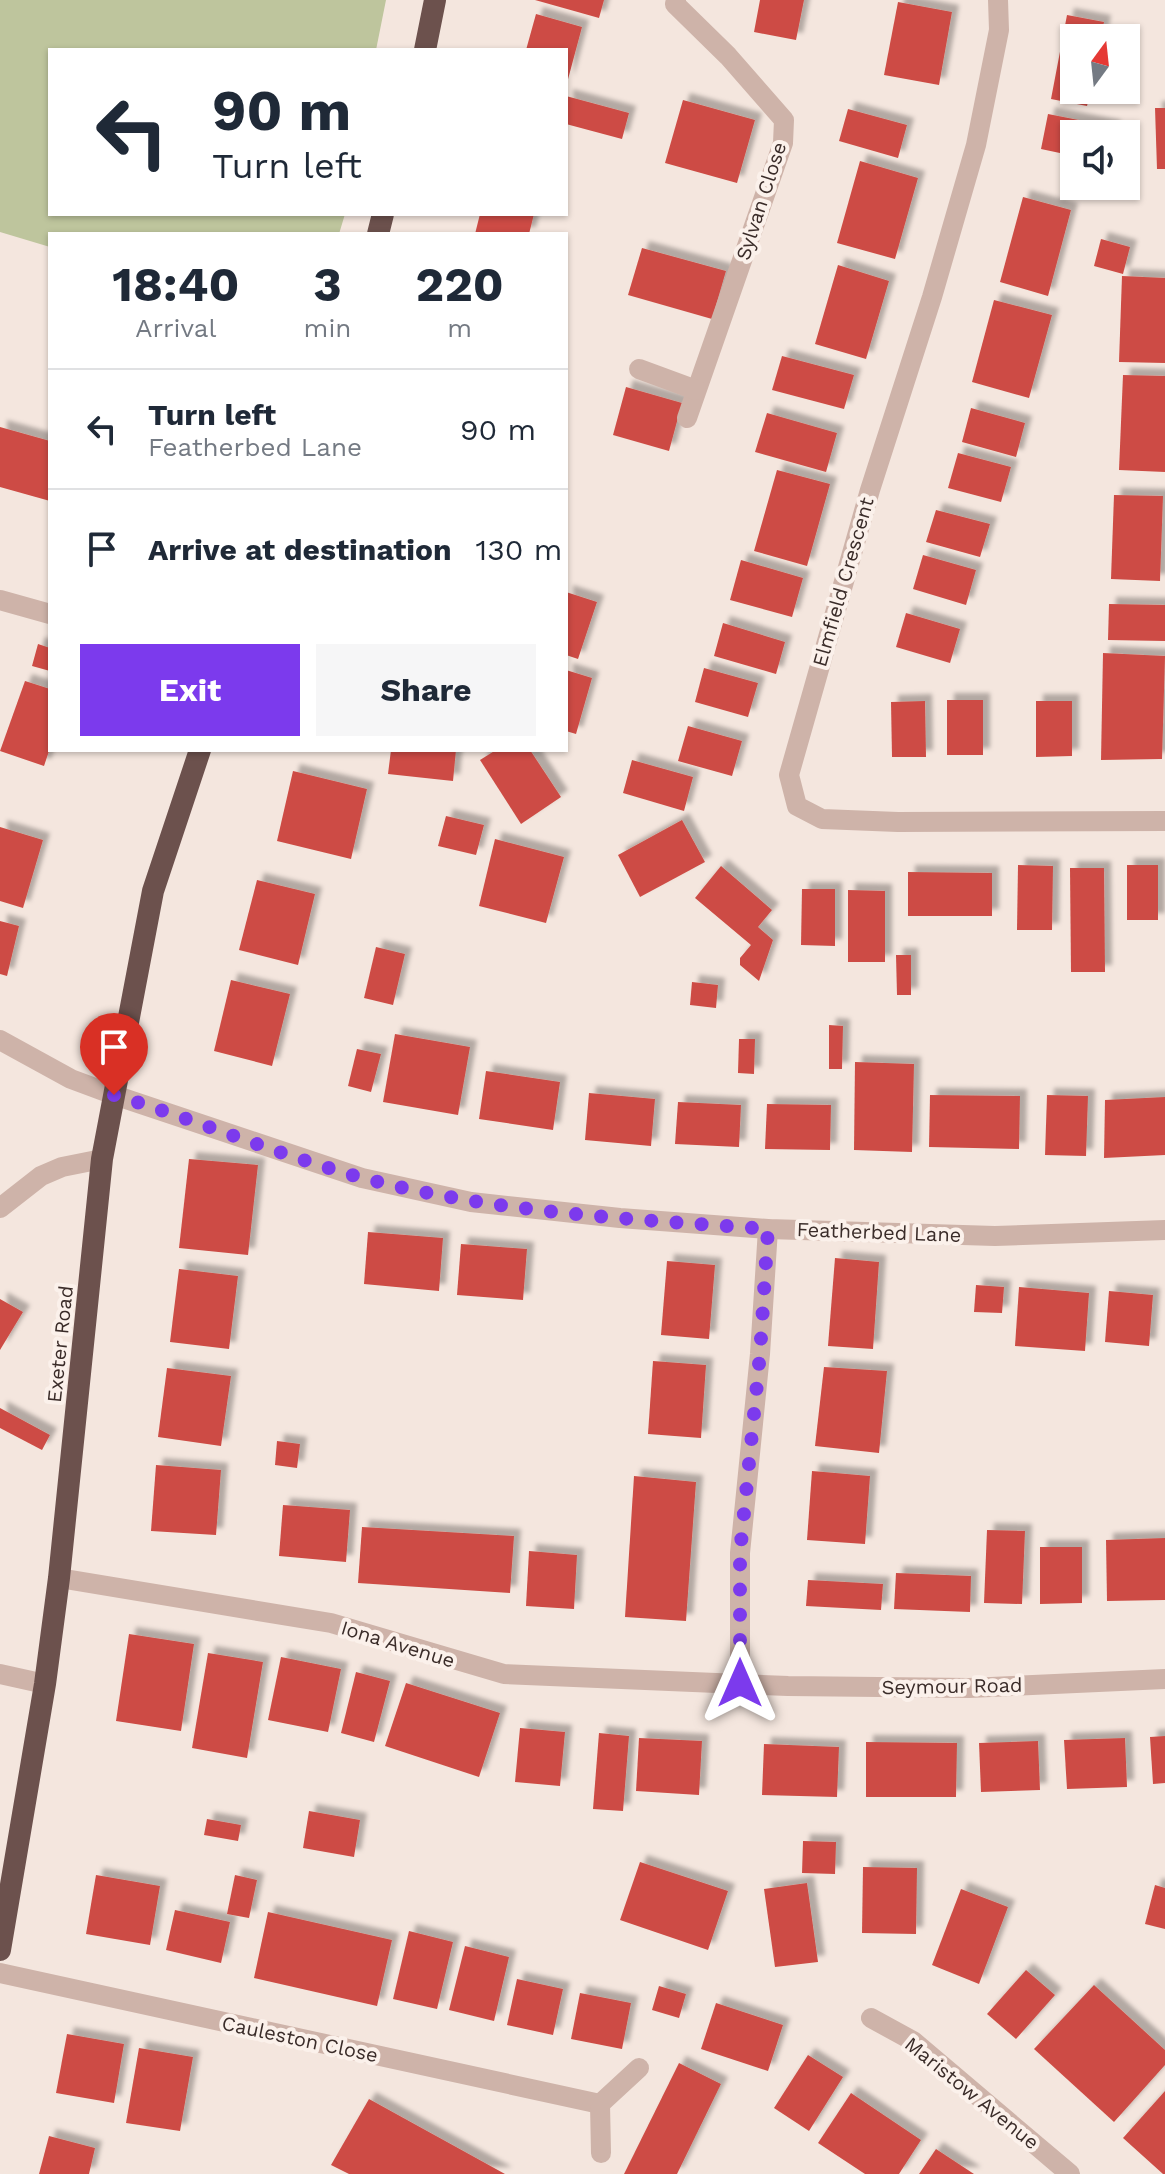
<!DOCTYPE html>
<html lang="en">
<head>
<meta charset="utf-8">
<style>
  :root { --surface:#fff; --page:#f6f6f7; --text:#1f2937; --muted:#747a83; --line:#e0e1e3; --accent:#7c3aed }
  body { margin:0; font-family:"Work Sans",sans-serif; background:var(--page); color:var(--text); height:100vh; display:flex; flex-direction:column; font-size:30px; white-space:nowrap }
  * { box-sizing:border-box; margin:0 }
  p { font-size:26px; color:var(--muted) }
  .icon { flex:none; width:44px; height:44px; fill:none; stroke:currentColor; stroke-width:2; stroke-linecap:round; stroke-linejoin:round }
  .map { position:relative; flex:1; overflow:hidden }
  .panel { position:absolute; left:48px; top:232px; width:520px; height:520px; display:flex; flex-direction:column; background:var(--surface); border-radius:0px; box-shadow:0 2px 6px #0004 }
  .panel>* { flex:none }
  .hud { position:absolute; left:48px; top:48px; width:520px; height:168px; border-radius:0px; box-shadow:0 2px 6px #0004; background:#fff; color:var(--text); overflow:hidden }
  .needle { width:52px; rotate:15deg }
  .controls { position:absolute; left:1060px; top:24px; display:grid; gap:16px }
  .controls a { display:grid; place-items:center; width:80px; height:80px; border-radius:0px; background:var(--surface); box-shadow:0 2px 6px #0004; font-size:40px }
  .pin { position:absolute; display:grid; place-items:center; width:68px; height:68px; color:#fff; margin:-82px -34px; border-radius:50% 50% 50% 0; rotate:-45deg; box-shadow:0 0 8px #0007 }
  .pin .icon { rotate:45deg }
  .me { position:absolute; width:88px; margin:-44px; rotate:0deg; stroke-linejoin:round; filter:drop-shadow(0 0 6px #0008) }
  .turn { display:flex; align-items:center; gap:28px; height:168px; padding:0 32px; font-size:36px }
  .turn .icon { width:104px; height:104px; stroke-width:2.5 }
  .turn b { display:block; font-size:56px; line-height:68px }
  .eta { display:flex; justify-content:space-evenly; align-items:center; height:136px; text-align:center }
  .eta b { font-size:48px; font-weight:700; line-height:56px }
  .primary-button { display:flex; gap:16px; margin-top:auto; padding:16px 32px }
  .primary-button a { flex:1; height:92px; border-radius:0px; background:var(--accent); color:#fff; font-size:32px; font-weight:700; line-height:92px; text-align:center }
  .primary-button a+a { background:var(--page); color:var(--text) }
  ul { padding:0; list-style:none }
  li { display:flex; align-items:center; gap:24px; height:120px; padding:0 32px; border-top:2px solid var(--line) }
  li div { flex:1 }
  li b { display:block; font-size:30px }
  li em { font-style:normal }
  .map>svg:first-child { display:block }
</style>
</head>
<body>
<div class="map">
<svg width="1165" height="2174" viewBox="0 0 1165 2174">
  <defs>
    <filter id="shadow"><feDropShadow dx="7" dy="-7" stdDeviation="2" flood-color="#0004"/></filter>
  </defs>
  <rect width="100%" height="100%" fill="#f4e6de"/>
  <path fill="#bec59d" d="M0,0H386L376,50H50V214H345L339,234H50V247L0,232Z"/>
  <g fill="#cd4c44" filter="url(#shadow)">
    <path d="M535,0H604L599,18Z"/>
    <path d="M760,0H804L796,40L754,32Z"/>
    <path d="M898,2L952,12L939,85L884,75Z"/>
    <path d="M536,14L582,27L567,83L566,50H526Z"/>
    <path d="M1067,15L1104,22L1101,38H1074V90H1091L1087,106L1051,99Z"/>
    <path d="M566,96L629,113L622,139L566,124Z"/>
    <path d="M683,100L755,120L737,183L665,163Z"/>
    <path d="M1155,108H1165V169H1157Z"/>
    <path d="M848,109L907,125L898,158L839,141Z"/>
    <path d="M1048,114L1114,127L1113,134H1074V156L1041,149Z"/>
    <path d="M860,161L918,178L895,259L837,243Z"/>
    <path d="M1023,197L1071,210L1048,296L1000,282Z"/>
    <path d="M480,214H534L529,234H475Z"/>
    <path d="M1101,239L1130,247L1123,274L1094,266Z"/>
    <path d="M642,248L726,271L712,319L628,295Z"/>
    <path d="M838,265L889,281L866,359L815,344Z"/>
    <path d="M1122,276L1165,278V363L1119,362Z"/>
    <path d="M994,300L1052,315L1029,398L972,382Z"/>
    <path d="M782,356L854,375L844,409L772,390Z"/>
    <path d="M1123,375L1165,376V472L1119,470Z"/>
    <path d="M626,387L682,403L669,451L613,435Z"/>
    <path d="M971,408L1025,423L1016,457L962,442Z"/>
    <path d="M767,413L837,433L826,472L755,452Z"/>
    <path d="M0,427L50,441V501L0,487Z"/>
    <path d="M958,453L1011,467L1001,502L948,488Z"/>
    <path d="M777,470L830,484L807,566L754,551Z"/>
    <path d="M1114,495L1163,496L1160,581L1111,579Z"/>
    <path d="M936,510L990,524L980,557L926,542Z"/>
    <path d="M923,555L976,570L966,605L913,589Z"/>
    <path d="M741,560L803,578L792,617L730,600Z"/>
    <path d="M566,592L597,602L578,659L566,655Z"/>
    <path d="M1109,604L1165,605V641L1108,640Z"/>
    <path d="M906,613L960,629L950,663L896,647Z"/>
    <path d="M723,623L785,642L776,674L714,656Z"/>
    <path d="M38,644L50,648V671L32,666Z"/>
    <path d="M1103,653L1165,656L1162,759L1101,760Z"/>
    <path d="M704,668L758,683L748,717L695,702Z"/>
    <path d="M566,670L592,678L576,734L566,731Z"/>
    <path d="M25,681L50,689V748L44,766L0,751Z"/>
    <rect x="947" y="700" width="36" height="55"/>
    <path d="M925,701L926,757H892L891,702Z"/>
    <path d="M1036,701H1072V756L1036,757Z"/>
    <path d="M688,726L742,741L732,776L678,761Z"/>
    <path d="M391,750H456L453,781L388,774Z"/>
    <path d="M496,750H530L561,797L521,824L480,760Z"/>
    <path d="M632,760L693,777L684,811L623,793Z"/>
    <path d="M293,771L367,789L351,859L277,841Z"/>
    <path d="M446,816L484,825L476,855L438,846Z"/>
    <path d="M682,820L705,862L640,897L618,855Z"/>
    <path d="M0,827L43,840L23,908L0,901Z"/>
    <path d="M495,839L564,857L546,923L479,906Z"/>
    <path d="M1018,865L1053,866L1052,930H1017Z"/>
    <rect x="1127" y="865" width="31" height="55"/>
    <path d="M721,866L772,910L758,927L773,940L759,981L740,965V958L751,945L695,898Z"/>
    <path d="M1070,868H1104L1105,972H1071Z"/>
    <path d="M908,872L992,873V916H908Z"/>
    <path d="M257,880L315,894L298,965L239,950Z"/>
    <path d="M802,889H835V946L801,945Z"/>
    <path d="M848,890L885,891V962H848Z"/>
    <path d="M0,921L19,926L7,976L0,974Z"/>
    <path d="M376,947L405,954L393,1005L364,998Z"/>
    <path d="M896,955H911V995H897Z"/>
    <path d="M231,980L290,994L272,1066L214,1051Z"/>
    <path d="M692,982L718,985L716,1008L690,1005Z"/>
    <path d="M829,1025L843,1026L842,1069H829Z"/>
    <path d="M395,1034L470,1047L458,1115L383,1102Z"/>
    <path d="M739,1039H755L754,1074L738,1073Z"/>
    <path d="M357,1049L381,1054L371,1092L348,1086Z"/>
    <path d="M855,1062L914,1064L912,1152L854,1150Z"/>
    <path d="M486,1071L560,1082L553,1130L479,1119Z"/>
    <path d="M589,1093L655,1099L651,1146L585,1140Z"/>
    <path d="M930,1095L1020,1096L1019,1149L929,1147Z"/>
    <path d="M1047,1095L1088,1096L1086,1156L1045,1155Z"/>
    <path d="M1165,1097V1155L1104,1158L1105,1100Z"/>
    <path d="M678,1102L741,1105L739,1147L675,1144Z"/>
    <path d="M767,1104L831,1105L830,1150L765,1149Z"/>
    <path d="M189,1159L258,1165L248,1255L179,1248Z"/>
    <path d="M368,1232L443,1238L439,1291L364,1284Z"/>
    <path d="M461,1244L527,1249L523,1300L457,1295Z"/>
    <path d="M835,1258L879,1262L873,1349L828,1346Z"/>
    <path d="M667,1261L715,1265L709,1339L661,1335Z"/>
    <path d="M179,1269L238,1276L229,1349L170,1342Z"/>
    <path d="M976,1285L1004,1287L1002,1313L974,1312Z"/>
    <path d="M1019,1287L1089,1293L1085,1351L1015,1346Z"/>
    <path d="M1109,1291L1153,1295L1149,1346L1105,1342Z"/>
    <path d="M0,1299L23,1312L0,1350Z"/>
    <path d="M653,1361L706,1365L701,1438L648,1434Z"/>
    <path d="M824,1367L887,1371L879,1453L815,1446Z"/>
    <path d="M167,1368L231,1376L221,1446L158,1437Z"/>
    <path d="M0,1408L50,1435L42,1450L0,1428Z"/>
    <path d="M277,1441L300,1444L297,1468L275,1465Z"/>
    <path d="M156,1465L221,1470L216,1535L151,1531Z"/>
    <path d="M812,1471L870,1476L865,1544L807,1540Z"/>
    <path d="M634,1476L696,1482L686,1621L625,1617Z"/>
    <path d="M283,1505L350,1510L346,1562L279,1556Z"/>
    <path d="M362,1527L514,1536L510,1593L358,1583Z"/>
    <path d="M987,1530L1025,1531L1022,1604L984,1603Z"/>
    <path d="M1165,1538V1600L1107,1601L1106,1540Z"/>
    <path d="M1040,1547H1082V1603L1040,1604Z"/>
    <path d="M529,1551L577,1555L574,1609L526,1606Z"/>
    <path d="M896,1573L971,1576L970,1612L894,1609Z"/>
    <path d="M808,1580L883,1584L881,1610L806,1606Z"/>
    <path d="M129,1634L194,1644L181,1731L116,1721Z"/>
    <path d="M208,1653L263,1662L247,1758L192,1748Z"/>
    <path d="M281,1657L341,1669L328,1732L268,1720Z"/>
    <path d="M356,1672L390,1681L374,1742L341,1733Z"/>
    <path d="M406,1683L500,1713L479,1777L385,1746Z"/>
    <path d="M520,1728L565,1732L560,1786L515,1782Z"/>
    <path d="M599,1733L629,1736L623,1811L593,1809Z"/>
    <path d="M1165,1736V1783L1153,1784L1150,1737Z"/>
    <path d="M639,1738L702,1741L699,1795L636,1791Z"/>
    <path d="M1125,1738L1127,1787L1067,1789L1064,1740Z"/>
    <path d="M1038,1741L1040,1790L981,1792L979,1743Z"/>
    <path d="M866,1742L957,1743L956,1797H866Z"/>
    <path d="M764,1744L839,1747L837,1797L762,1795Z"/>
    <path d="M309,1811L360,1820L354,1857L303,1848Z"/>
    <path d="M207,1819L241,1825L238,1841L204,1835Z"/>
    <path d="M803,1841L836,1842L835,1874L802,1873Z"/>
    <path d="M640,1862L728,1891L708,1950L620,1920Z"/>
    <path d="M863,1867L917,1868L916,1934L862,1933Z"/>
    <path d="M96,1875L160,1886L150,1945L86,1934Z"/>
    <path d="M235,1875L257,1880L249,1918L227,1914Z"/>
    <path d="M807,1883L818,1962L775,1967L764,1889Z"/>
    <path d="M1155,1885L1165,1888V1929L1145,1924Z"/>
    <path d="M961,1889L1008,1907L979,1984L932,1965Z"/>
    <path d="M175,1910L230,1922L221,1963L166,1950Z"/>
    <path d="M268,1912L392,1940L377,2006L254,1978Z"/>
    <path d="M409,1931L453,1942L437,2009L393,1999Z"/>
    <path d="M465,1946L509,1957L494,2021L449,2010Z"/>
    <path d="M1026,1970L1055,1995L1016,2039L987,2014Z"/>
    <path d="M517,1979L563,1989L553,2035L507,2025Z"/>
    <path d="M1094,1985L1165,2050V2065L1114,2122L1034,2049Z"/>
    <path d="M659,1986L686,1994L679,2018L652,2010Z"/>
    <path d="M580,1993L631,2003L622,2049L571,2039Z"/>
    <path d="M716,2003L783,2025L768,2071L701,2049Z"/>
    <path d="M67,2034L124,2044L114,2103L56,2093Z"/>
    <path d="M139,2048L193,2057L180,2131L126,2123Z"/>
    <path d="M808,2055L843,2077L809,2131L774,2108Z"/>
    <path d="M679,2063L721,2084L677,2174H624Z"/>
    <path d="M1165,2091V2174H1163L1123,2138Z"/>
    <path d="M851,2093L921,2140L899,2174H865L818,2143Z"/>
    <path d="M369,2099L505,2174H349L331,2165Z"/>
    <path d="M49,2136L95,2148L89,2174H39Z"/>
    <path d="M936,2149L974,2174H919Z"/>
  </g>
  <g fill="none" stroke-linecap="round" stroke-linejoin="round">
    <g stroke="#ceb3a9" stroke-width="20">
      <path d="M676,0L675,4L728,56L784,120L783,143L687,418"/>
      <path d="M998,0L999,30L976,145L932,297L870,490L789,775L797,806L822,819L898,822L1165,821"/>
      <path d="M639,369L696,390"/>
      <path d="M0,600L50,614"/>
      <path d="M0,1040L71,1079L114,1095"/>
      <path d="M0,1208L41,1176L62,1167L102,1159"/>
      <path d="M59,1578L331,1623L504,1674L788,1686L969,1688L1165,1679"/>
      <path d="M0,1674L45,1684"/>
      <path d="M740,1683V1553L760,1354L768,1229"/>
      <path d="M0,1973L600,2104"/>
      <path d="M871,2018L913,2041L1070,2174"/>
      <path d="M601,2153L600,2104L639,2068"/>
    </g>
    <path stroke="#ceb3a9" stroke-width="20" d="M114,1095L362,1178L471,1202L620,1218L768,1229L995,1236L1165,1230"/>
    <g stroke="#6c514d" stroke-width="22">
      <path d="M425,50L435,0"/>
      <path d="M378,234L383,214"/>
      <path d="M0,1950L45,1684L59,1578L102,1159L153,891L200,750"/>
    </g>
  </g>
  <g fill="none" stroke-linecap="round" stroke-linejoin="round">
    <path stroke="#7c3aed" stroke-width="14" stroke-dasharray="0 25.2" d="M114,1095C197,1120 278,1155 363,1178C495,1213 632,1219 768,1229L760,1354L740,1553V1683"/>
  </g>
  <g text-anchor="middle" dominant-baseline="central" stroke-width="8" stroke-linejoin="round" paint-order="stroke">
    <g font-size="20" fill="#3a2c29" stroke="#fbf1eb">
      <text transform="translate(761 201) rotate(-72)">Sylvan Close</text>
      <text transform="translate(843 582) rotate(-74)">Elmfield Crescent</text>
      <text transform="translate(879 1232) rotate(2)">Featherbed Lane</text>
      <text transform="translate(60 1344) rotate(-84)">Exeter Road</text>
      <text transform="translate(398 1644) rotate(17)">Iona Avenue</text>
      <text transform="translate(952 1686) rotate(-1)">Seymour Road</text>
      <text transform="translate(300 2039) rotate(12)">Cauleston Close</text>
      <text transform="translate(972 2093) rotate(39)">Maristow Avenue</text>
    </g>
  </g>
</svg>
<div class="controls">
<a><svg class="needle" viewBox="-14 -14 28 28"><path d="M0-13l5 13h-10z" fill="#e53935"/><path d="M0 13l5-13h-10z" fill="#747a83"/></svg></a>
<a><svg class="icon" aria-label="sound" viewBox="0 0 24 24"><path d="M4 9h4l5-4v14l-5-4H4zM17 9q2 3 0 6"/></svg></a>
</div>
<div class="pin" style="left:114px;top:1095px;background:#d93025"><svg class="icon" aria-label="arrive" viewBox="0 0 24 24"><path d="M6 21V4h12l-3 4 3 4H6"/></svg></div>
<svg class="me" style="left:740px;top:1683px" viewBox="-20 -20 40 40"><path d="M0-17L14 15 0 8-14 15z" fill="#7c3aed" stroke="#fff" stroke-width="4"/></svg>
<div class="hud">
<div class="turn"><svg class="icon" aria-label="left" viewBox="0 0 24 24"><path d="M17 20v-9H6M10 6l-5 5 5 5"/></svg><div><b>90 m</b>Turn left</div></div>
</div>
<section class="panel">
<div class="eta">
<div><b>18:40</b><p>Arrival</p></div>
<div><b>3</b><p>min</p></div>
<div><b>220</b><p>m</p></div>
</div>
<ul>
<li><svg class="icon" aria-label="left" viewBox="0 0 24 24"><path d="M17 20v-9H6M10 6l-5 5 5 5"/></svg><div><b>Turn left</b><p>Featherbed Lane</p></div><em>90 m</em></li>
<li><svg class="icon" aria-label="arrive" viewBox="0 0 24 24"><path d="M6 21V4h12l-3 4 3 4H6"/></svg><div><b>Arrive at destination</b></div><em>130 m</em></li>
</ul>
<div class="primary-button"><a>Exit</a><a>Share</a></div>
</section>
</div>
</body>
</html>
